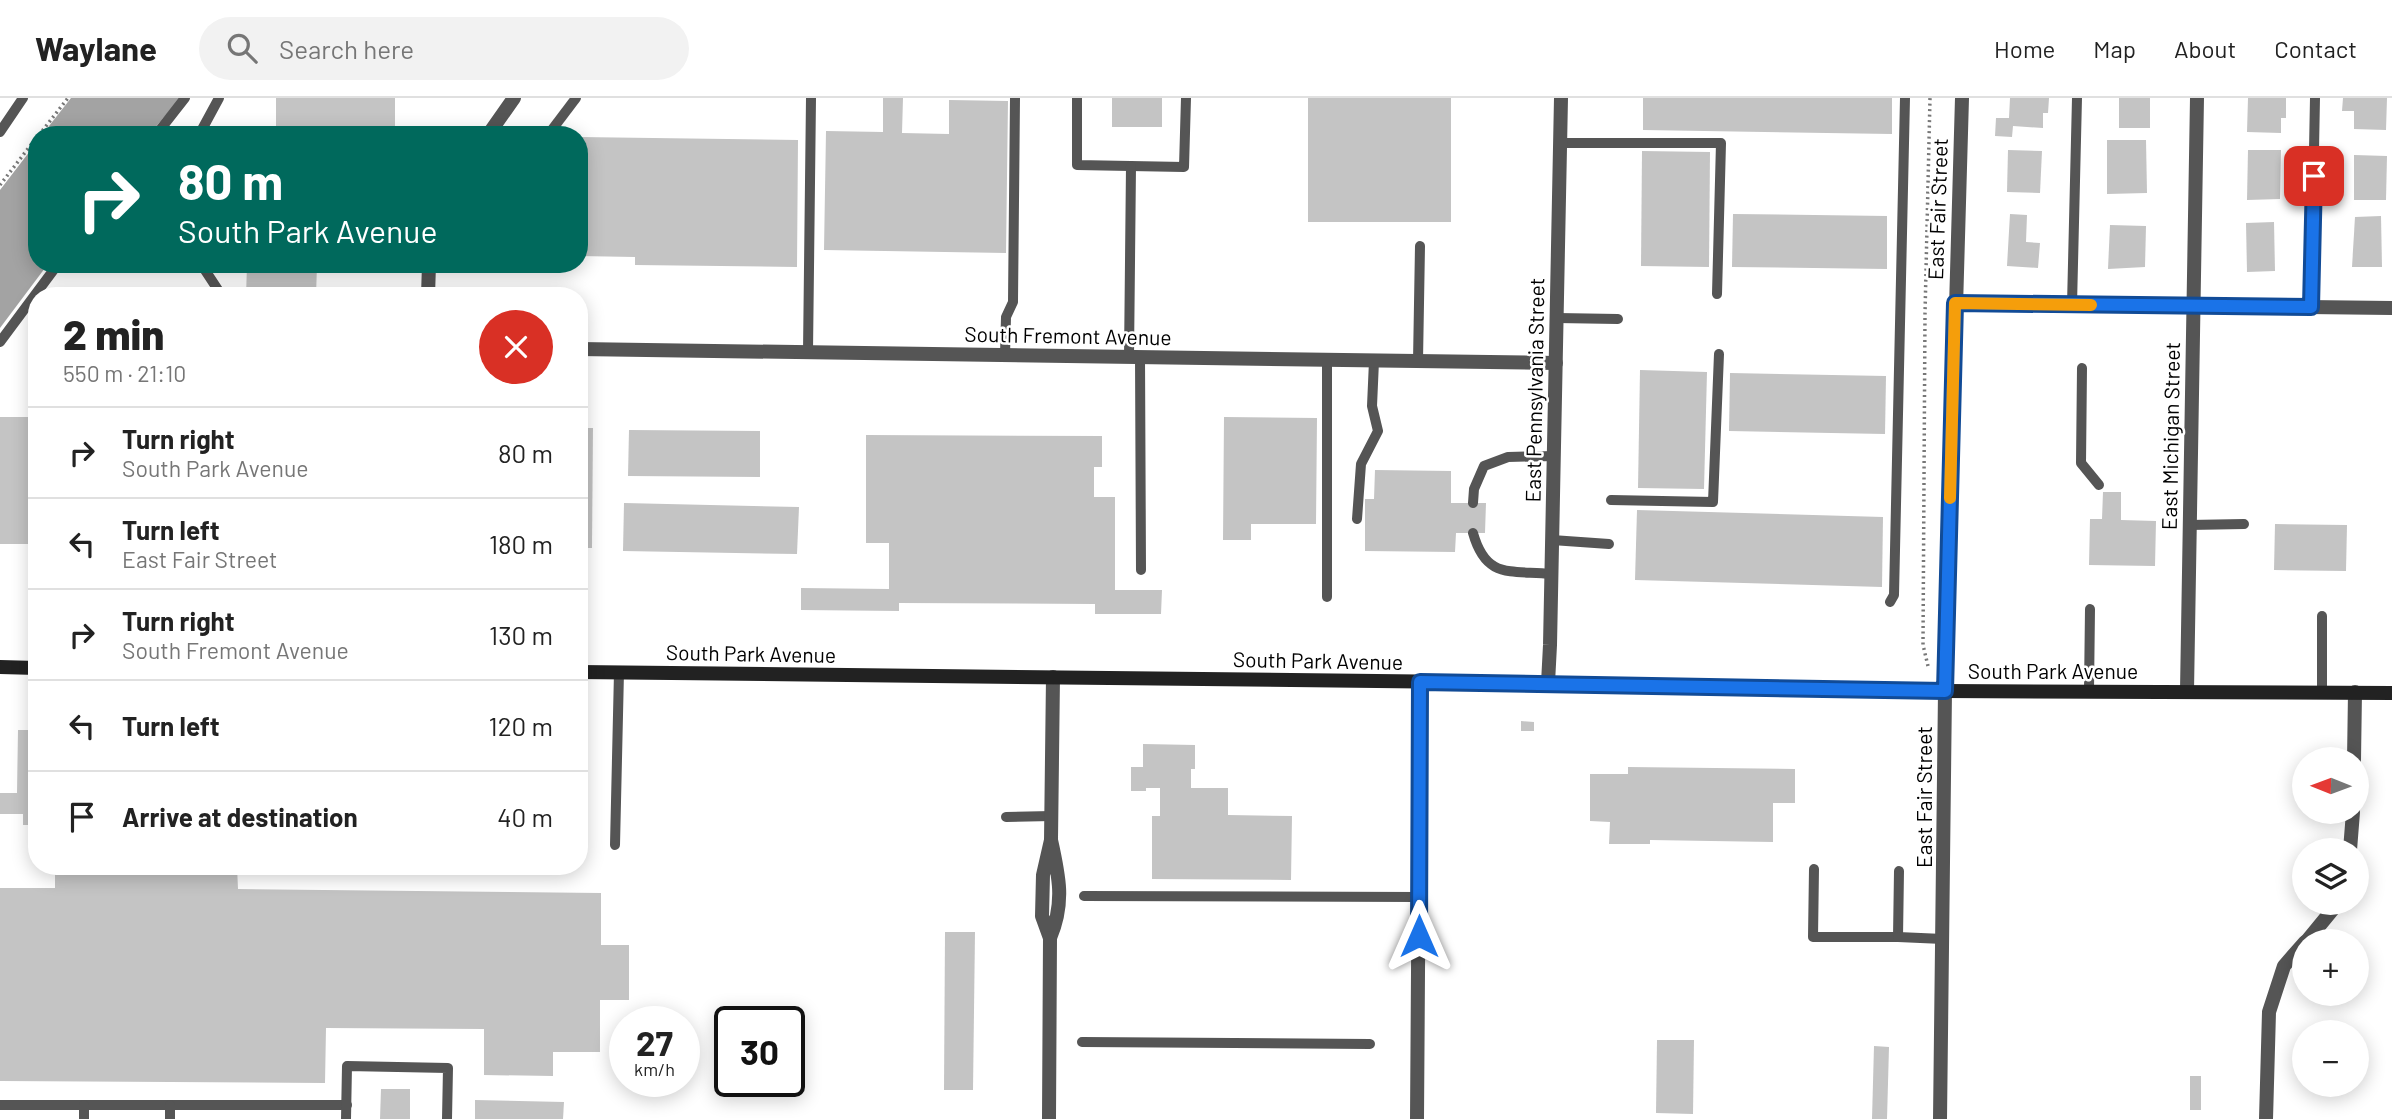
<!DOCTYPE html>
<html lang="en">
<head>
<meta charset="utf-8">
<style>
  :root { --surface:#fff; --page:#f2f2f2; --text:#222; --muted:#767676; --line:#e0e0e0 }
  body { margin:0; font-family:Barlow,sans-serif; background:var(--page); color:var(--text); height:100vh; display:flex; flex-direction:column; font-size:26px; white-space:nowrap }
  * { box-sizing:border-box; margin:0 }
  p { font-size:23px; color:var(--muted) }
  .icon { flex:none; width:38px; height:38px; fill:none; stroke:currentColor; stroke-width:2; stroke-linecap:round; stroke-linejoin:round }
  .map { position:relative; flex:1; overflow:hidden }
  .details { position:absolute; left:28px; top:189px; width:560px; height:588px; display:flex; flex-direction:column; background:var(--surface); border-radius:28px; box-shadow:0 4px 18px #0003 }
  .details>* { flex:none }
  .banner { position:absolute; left:28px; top:28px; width:560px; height:147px; border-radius:28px; box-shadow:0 4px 18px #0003; background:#00695c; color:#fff; overflow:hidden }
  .needle { width:46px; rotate:271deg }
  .tools { position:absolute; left:2292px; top:649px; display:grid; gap:14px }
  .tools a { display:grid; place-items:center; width:77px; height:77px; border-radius:50%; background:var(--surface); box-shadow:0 4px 18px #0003; font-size:35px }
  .speed { position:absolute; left:609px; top:908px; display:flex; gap:14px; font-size:35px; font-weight:700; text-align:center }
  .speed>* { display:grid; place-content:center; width:91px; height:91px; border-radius:50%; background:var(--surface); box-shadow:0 4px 18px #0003; line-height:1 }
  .speed small { font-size:18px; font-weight:400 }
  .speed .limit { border:4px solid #111; border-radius:10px; background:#fff; color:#111 }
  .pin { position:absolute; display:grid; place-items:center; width:60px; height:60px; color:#fff; margin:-30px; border-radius:14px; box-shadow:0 4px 10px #0006 }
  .me { position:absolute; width:77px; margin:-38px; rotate:0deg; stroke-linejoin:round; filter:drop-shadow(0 0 5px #0008) }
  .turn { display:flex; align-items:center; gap:24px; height:147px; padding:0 35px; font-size:32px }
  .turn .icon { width:91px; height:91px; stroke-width:2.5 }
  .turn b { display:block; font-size:49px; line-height:60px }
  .round { display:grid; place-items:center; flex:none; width:74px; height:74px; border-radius:37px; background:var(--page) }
  .summary { display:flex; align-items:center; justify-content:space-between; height:119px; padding:0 35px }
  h1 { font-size:42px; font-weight:800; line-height:52px }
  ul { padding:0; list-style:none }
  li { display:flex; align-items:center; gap:21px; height:91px; padding:0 35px; border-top:2px solid var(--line) }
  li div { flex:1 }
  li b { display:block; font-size:26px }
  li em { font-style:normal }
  header { display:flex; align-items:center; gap:42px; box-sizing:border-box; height:98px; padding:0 35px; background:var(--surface); border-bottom:2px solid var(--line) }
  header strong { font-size:33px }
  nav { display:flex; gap:38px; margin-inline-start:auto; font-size:24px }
  .search { width:490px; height:63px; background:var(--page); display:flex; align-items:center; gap:18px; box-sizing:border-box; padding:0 24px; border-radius:38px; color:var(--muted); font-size:26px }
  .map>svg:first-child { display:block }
</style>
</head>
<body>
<header>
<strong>Waylane</strong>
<div class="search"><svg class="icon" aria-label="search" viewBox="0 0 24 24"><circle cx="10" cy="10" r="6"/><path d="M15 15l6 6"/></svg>Search here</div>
<nav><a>Home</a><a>Map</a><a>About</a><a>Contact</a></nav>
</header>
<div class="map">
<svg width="2392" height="1021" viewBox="0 0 2392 1021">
  <rect width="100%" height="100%" fill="#fff"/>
  <g fill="#a3a3a3">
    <path d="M71,0H180L149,37H42Z"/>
    <path d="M37,44V166H48L0,230V92Z"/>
  </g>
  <g fill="#c4c4c4">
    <path d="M276,0H395V35L276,34Z"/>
    <path d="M883,0H903L902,35L949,36V2L1008,3L1006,155L824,152L826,33L883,34Z"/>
    <rect x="1112" y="0" width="50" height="29"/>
    <rect x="1308" y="0" width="143" height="124"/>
    <path d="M1643,0H1892V36L1643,32Z"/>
    <path d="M2010,0H2049L2048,15H2043V30L2013,28L2012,39L1995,38L1996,20H2009Z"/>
    <rect x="2119" y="0" width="31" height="30"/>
    <path d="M2248,0H2286V20H2281V35L2247,34Z"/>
    <path d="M2343,0H2387L2386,32L2354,31V13H2342Z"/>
    <path d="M579,39L798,42L797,169L635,167V159L579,158Z"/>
    <path d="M2107,42H2146L2147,95L2107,96Z"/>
    <path d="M2008,52L2042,53L2040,95L2007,94Z"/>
    <path d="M2248,52H2281L2280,101L2247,102Z"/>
    <path d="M1642,53L1710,54L1709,169L1641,168Z"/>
    <path d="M2354,57L2387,58L2386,102H2354Z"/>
    <path d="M1733,116L1887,118V171L1732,169Z"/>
    <path d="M2010,116L2027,117L2026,144L2040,145L2038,170L2007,168Z"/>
    <path d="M2381,118L2382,169H2352L2355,119Z"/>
    <path d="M2274,124L2275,173L2247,174L2246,125Z"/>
    <path d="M2110,127L2146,128L2145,169L2108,171Z"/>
    <path d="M247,166H317L316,198H246Z"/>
    <path d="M1640,272L1707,274L1704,391L1638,390Z"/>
    <path d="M1730,275L1886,278L1885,336L1729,333Z"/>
    <path d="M0,319H34L32,446H0Z"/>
    <path d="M1224,319L1317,320L1316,426H1251V442H1223Z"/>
    <path d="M579,330H593L592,450H579Z"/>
    <path d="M629,332L760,333V379L628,378Z"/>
    <path d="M866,337L1102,338V369H1094V399H1115V492H1162L1161,516H1095V506L899,505V513L801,512V490L889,491V445H866Z"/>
    <path d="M1375,372L1451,373V405H1486L1485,435H1456L1455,454L1365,453V401H1374Z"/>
    <path d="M2103,394H2121V422L2156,423L2155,468L2089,467L2090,421H2102Z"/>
    <path d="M624,405L799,409L797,456L623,453Z"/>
    <path d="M1637,412L1883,419L1882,489L1635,482Z"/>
    <path d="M2275,426L2347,427L2346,473L2274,472Z"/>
    <path d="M1521,623L1534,624V633H1521Z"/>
    <path d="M18,632H37V727H23V716H0V695H17Z"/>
    <path d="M1143,646L1195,647V671H1191V690H1228V717L1292,718L1291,782L1152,781V718H1160V690H1146V693H1131V669H1143Z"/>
    <path d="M1628,669L1795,671V705H1773V744L1650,742V746H1609L1610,724L1590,723V676H1628Z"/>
    <path d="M55,768H237L238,791L601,795V847H629V902H600V954H553V978L484,977V931L326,930L325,985L0,983V790H55Z"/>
    <path d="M945,834H975L973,992H944Z"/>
    <path d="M1657,942H1694L1693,1016L1656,1015Z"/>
    <path d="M1874,948L1889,949L1887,1021H1872Z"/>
    <rect x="2190" y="978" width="11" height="34"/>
    <path d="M381,991H410V1021H380Z"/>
    <path d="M475,1002L564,1004L563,1021H475Z"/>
  </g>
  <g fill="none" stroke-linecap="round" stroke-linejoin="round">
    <g stroke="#777" stroke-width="3.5" stroke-dasharray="2 3.5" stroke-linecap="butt">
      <path d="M39,37L68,0"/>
      <path d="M0,87L37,39"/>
      <path d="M1928,568L1923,547L1925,216L1930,0"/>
    </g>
    <g stroke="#555" stroke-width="10">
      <path d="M1077,0V67L1184,69L1186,0"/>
      <path d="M0,34L23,0"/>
      <path d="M156,37L185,0"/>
      <path d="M199,37L219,0"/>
      <path d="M548,37L576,0"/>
      <path d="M1560,45H1721L1717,196"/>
      <path d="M201,166L222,198"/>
      <path d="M2072,207L2077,0"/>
      <path d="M2311,209L2315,0"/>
      <path d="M1557,220L1618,221"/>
      <path d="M0,244L58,166"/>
      <path d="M808,254L811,0"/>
      <path d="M1005,257L1006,219L1013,204L1015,0"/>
      <path d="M1129,259L1131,68"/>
      <path d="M1140,259L1141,472"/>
      <path d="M1418,263L1420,148"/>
      <path d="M2082,270L2081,365L2099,387"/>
      <path d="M1611,402L1713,404L1719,256"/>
      <path d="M1473,405L1474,391L1484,368L1508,359L1554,358"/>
      <path d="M1357,421L1361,366L1378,333L1372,308L1374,263"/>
      <path d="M2189,427L2244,426"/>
      <path d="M1473,435C1486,481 1509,472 1551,476"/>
      <path d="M1552,442L1609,446"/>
      <path d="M1327,499V262"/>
      <path d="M1890,504L1894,497L1905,0"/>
      <path d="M2089,592L2090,511"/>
      <path d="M2322,594V518"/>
      <path d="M1006,719L1052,718"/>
      <path d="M615,747L619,574"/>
      <path d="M1814,771L1813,839H1898L1899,773"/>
      <path d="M1084,798L1419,799"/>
      <path d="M1898,839L1943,841"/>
      <path d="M1082,944L1370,946"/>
      <path d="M0,1007H347"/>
      <path d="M84,1007V1021"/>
      <path d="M170,1007V1021"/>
      <path d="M346,1021L347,968L448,970L447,1021"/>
    </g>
    <g stroke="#555" stroke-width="14">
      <path d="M488,37L514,0"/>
      <path d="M428,198L429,166"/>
      <path d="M1955,205L2392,210"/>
      <path d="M579,251L1556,265"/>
      <path d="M1548,585L1550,547L1561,0"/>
      <path d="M2187,593L2197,0"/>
      <path d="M2354,662L2355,594"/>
      <path d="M1051,742C1059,778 1065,805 1050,840L1042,818L1043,777L1051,742L1053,579"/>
      <path d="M2350,752L2353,714"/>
      <path d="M2306,844L2338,805"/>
      <path d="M1049,1021L1050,840"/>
      <path d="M1417,1021L1420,584"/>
      <path d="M1940,1021L1945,593L1962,0"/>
      <path d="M2266,1021L2269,914L2284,868L2305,844"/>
    </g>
    <g stroke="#222" stroke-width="14">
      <path d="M0,569L37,570"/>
      <path d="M579,574L1548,585L1945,593L2392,595"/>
    </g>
  </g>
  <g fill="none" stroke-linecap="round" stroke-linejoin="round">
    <defs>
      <path id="route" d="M1419,838L1420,584L1945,593L1955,205L2311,209L2314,78"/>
    </defs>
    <use href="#route" stroke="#114b97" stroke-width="18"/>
    <use href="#route" stroke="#1a73e8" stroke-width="12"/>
    <path stroke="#f59e0b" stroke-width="12" d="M1950,400L1955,205L2091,207"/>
  </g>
  <g text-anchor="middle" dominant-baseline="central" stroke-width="5" stroke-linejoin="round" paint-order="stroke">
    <g font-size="21" fill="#000" stroke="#fff">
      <text transform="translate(1937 111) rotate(-88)">East Fair Street</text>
      <text transform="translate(1068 237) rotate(1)">South Fremont Avenue</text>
      <text transform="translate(1534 292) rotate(-89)">East Pennsylvania Street</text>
      <text transform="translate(2170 338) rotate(-89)">East Michigan Street</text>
      <text transform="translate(751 555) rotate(1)">South Park Avenue</text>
      <text transform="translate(1318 562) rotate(1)">South Park Avenue</text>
      <text x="2053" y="572">South Park Avenue</text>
      <text transform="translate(1923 699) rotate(-90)">East Fair Street</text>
    </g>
  </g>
</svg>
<div class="tools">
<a><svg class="needle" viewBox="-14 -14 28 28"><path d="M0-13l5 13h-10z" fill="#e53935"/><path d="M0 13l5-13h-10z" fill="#767676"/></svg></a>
<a><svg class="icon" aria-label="layers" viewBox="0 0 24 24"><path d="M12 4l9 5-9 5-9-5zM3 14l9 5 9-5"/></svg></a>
<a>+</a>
<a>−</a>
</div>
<div class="speed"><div>27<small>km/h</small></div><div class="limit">30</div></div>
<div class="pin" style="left:2314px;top:78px;background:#d93025"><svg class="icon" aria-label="arrive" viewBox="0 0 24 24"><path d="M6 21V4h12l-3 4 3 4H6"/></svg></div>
<svg class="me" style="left:1419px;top:838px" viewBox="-20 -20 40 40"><path d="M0-17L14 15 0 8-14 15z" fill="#1a73e8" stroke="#fff" stroke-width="4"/></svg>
<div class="banner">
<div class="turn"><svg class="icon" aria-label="right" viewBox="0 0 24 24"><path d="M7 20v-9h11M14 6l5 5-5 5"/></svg><div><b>80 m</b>South Park Avenue</div></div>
</div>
<section class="details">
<div class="summary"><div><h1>2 min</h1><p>550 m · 21:10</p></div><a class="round" style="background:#d93025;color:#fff"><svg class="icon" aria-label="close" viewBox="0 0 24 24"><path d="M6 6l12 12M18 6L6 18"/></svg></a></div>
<ul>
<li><svg class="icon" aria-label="right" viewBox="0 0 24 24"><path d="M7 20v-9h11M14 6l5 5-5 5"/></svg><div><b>Turn right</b><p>South Park Avenue</p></div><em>80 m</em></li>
<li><svg class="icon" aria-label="left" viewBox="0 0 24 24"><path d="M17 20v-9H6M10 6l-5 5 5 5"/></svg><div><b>Turn left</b><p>East Fair Street</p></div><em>180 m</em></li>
<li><svg class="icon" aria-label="right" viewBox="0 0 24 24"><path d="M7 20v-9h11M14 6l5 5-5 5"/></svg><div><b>Turn right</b><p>South Fremont Avenue</p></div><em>130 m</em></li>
<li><svg class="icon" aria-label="left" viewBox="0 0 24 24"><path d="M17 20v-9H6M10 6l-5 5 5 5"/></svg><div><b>Turn left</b></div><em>120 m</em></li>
<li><svg class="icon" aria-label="arrive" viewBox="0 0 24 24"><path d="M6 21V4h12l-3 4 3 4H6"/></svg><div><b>Arrive at destination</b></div><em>40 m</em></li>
</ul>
</section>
</div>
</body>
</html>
